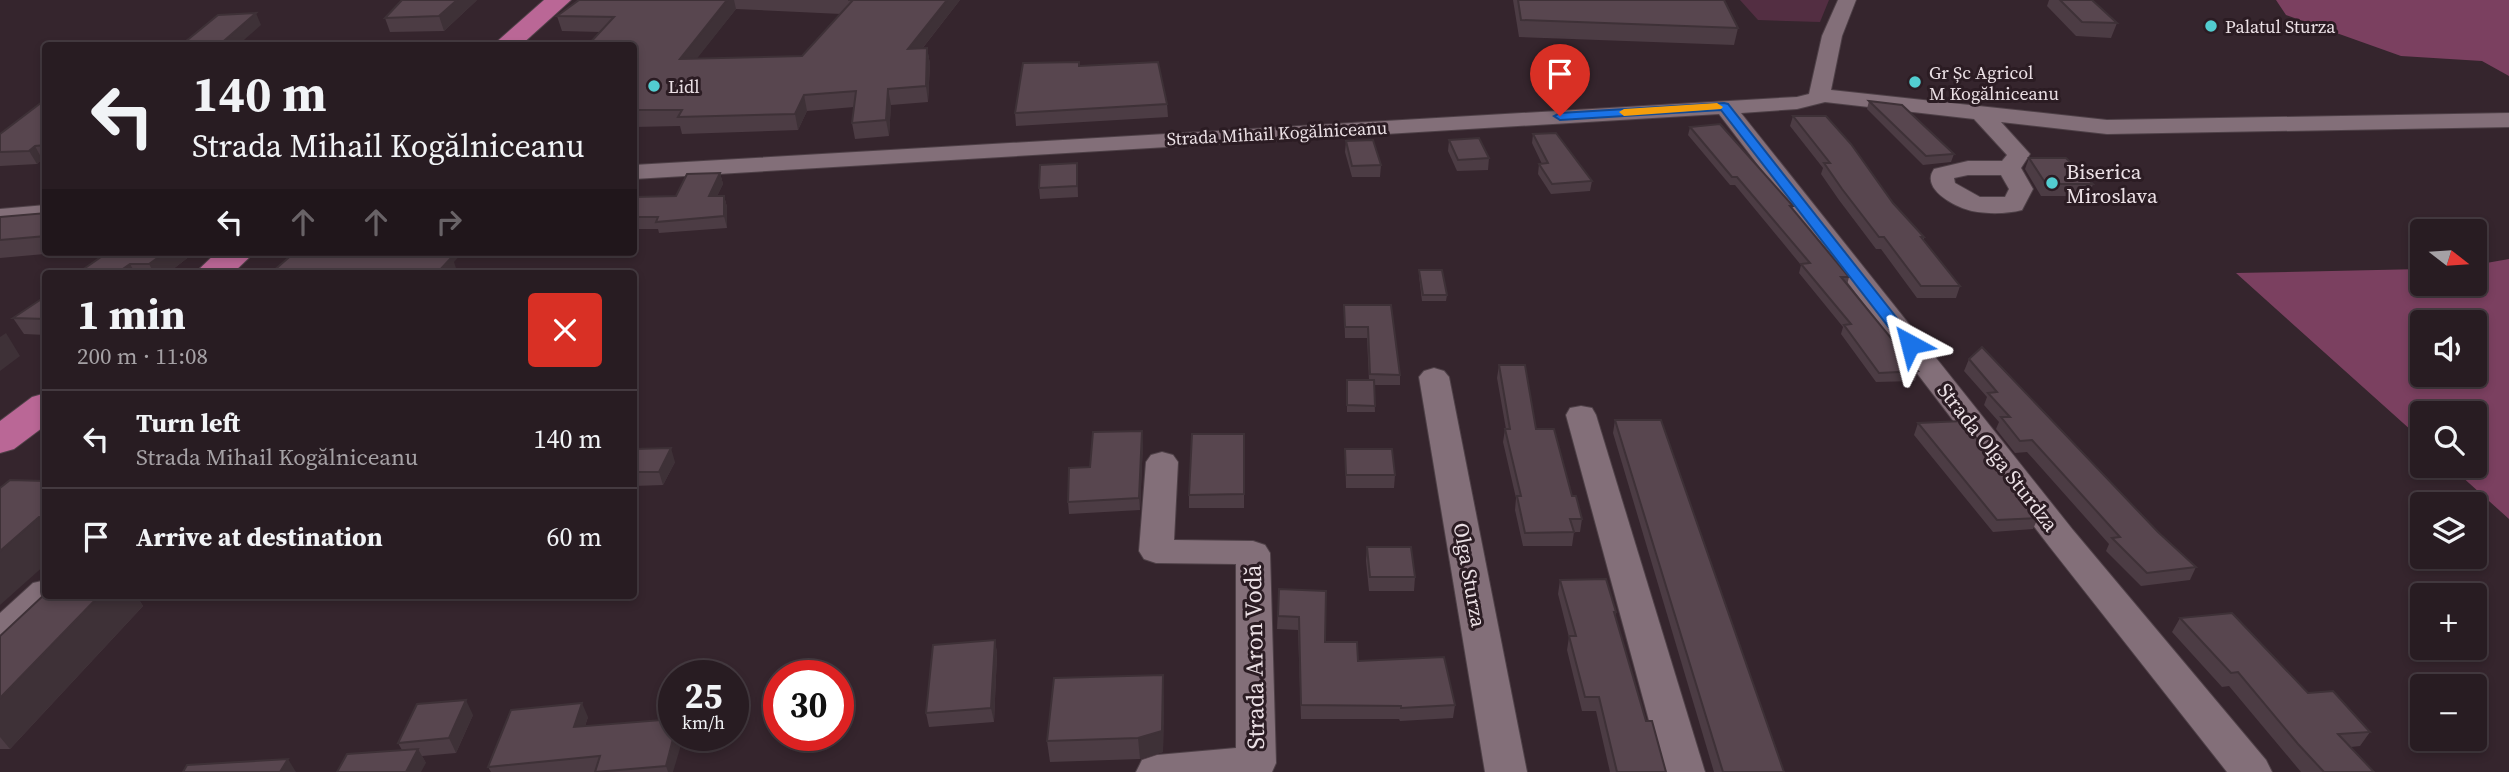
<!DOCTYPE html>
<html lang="en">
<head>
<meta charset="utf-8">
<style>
  :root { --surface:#281c22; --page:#34292f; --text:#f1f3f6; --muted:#a5a1a5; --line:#443a40 }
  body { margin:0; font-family:"Source Serif 4",serif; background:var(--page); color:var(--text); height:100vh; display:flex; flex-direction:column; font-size:26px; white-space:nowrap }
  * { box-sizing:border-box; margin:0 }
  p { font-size:23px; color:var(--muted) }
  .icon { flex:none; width:38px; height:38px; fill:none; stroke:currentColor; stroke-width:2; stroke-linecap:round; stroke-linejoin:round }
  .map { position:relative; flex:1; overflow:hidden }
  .panel { position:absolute; left:42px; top:270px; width:595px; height:329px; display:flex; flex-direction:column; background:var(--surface); border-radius:7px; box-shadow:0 4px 10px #0003,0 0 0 2px var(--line) }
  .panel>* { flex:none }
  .guide { position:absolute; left:42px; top:42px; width:595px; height:214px; border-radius:7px; box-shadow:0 4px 10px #0003,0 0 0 2px var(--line); background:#281c22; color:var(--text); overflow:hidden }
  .needle { width:46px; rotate:107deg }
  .tools { position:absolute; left:2410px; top:219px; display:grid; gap:14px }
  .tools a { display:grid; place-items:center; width:77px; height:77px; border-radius:7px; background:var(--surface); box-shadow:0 4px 10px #0003,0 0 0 2px var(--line); font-size:35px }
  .speed { position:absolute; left:658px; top:660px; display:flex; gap:14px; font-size:35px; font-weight:700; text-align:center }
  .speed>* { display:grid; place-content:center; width:91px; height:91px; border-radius:50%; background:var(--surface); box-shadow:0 4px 10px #0003,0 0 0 2px var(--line); line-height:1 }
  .speed small { font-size:18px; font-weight:400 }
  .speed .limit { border:10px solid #d22; background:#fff; color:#111 }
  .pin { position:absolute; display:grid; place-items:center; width:60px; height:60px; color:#fff; margin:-72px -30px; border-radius:50% 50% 50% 0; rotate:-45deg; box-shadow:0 0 7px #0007 }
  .pin .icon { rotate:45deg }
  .me { position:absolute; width:77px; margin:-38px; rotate:322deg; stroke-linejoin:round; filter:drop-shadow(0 0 5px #0008) }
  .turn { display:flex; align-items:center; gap:24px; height:147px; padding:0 35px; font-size:32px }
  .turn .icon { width:91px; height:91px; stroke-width:2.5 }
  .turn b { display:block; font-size:49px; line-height:60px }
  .lanes { display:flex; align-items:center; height:66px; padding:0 35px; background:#0003; justify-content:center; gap:35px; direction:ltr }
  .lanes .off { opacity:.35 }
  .round { display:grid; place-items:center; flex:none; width:74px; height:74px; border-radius:7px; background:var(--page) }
  .head { display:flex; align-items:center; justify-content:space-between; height:119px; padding:0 35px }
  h1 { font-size:42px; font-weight:700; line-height:52px }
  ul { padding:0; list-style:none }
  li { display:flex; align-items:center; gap:21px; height:98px; padding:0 35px; border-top:2px solid var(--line) }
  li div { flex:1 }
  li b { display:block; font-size:26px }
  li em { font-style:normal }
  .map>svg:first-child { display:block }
</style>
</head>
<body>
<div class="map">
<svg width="2509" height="772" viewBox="0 0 2509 772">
  <rect width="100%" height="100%" fill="#35252d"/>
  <path fill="#532e42" d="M1740,0H1829L1820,22L1758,20Z"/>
  <g fill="#7b4060" fill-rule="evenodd">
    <path d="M2276,0H2509V76L2482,61L2401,56L2286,15Z"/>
    <path d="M2509,259V519L2450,466H2474V413H2422V440L2236,273L2422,269V284H2474L2475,265ZM2422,322H2474V374H2422Z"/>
  </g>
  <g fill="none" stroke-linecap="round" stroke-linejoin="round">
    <defs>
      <g id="minor">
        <path d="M1838,0H1856L1842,36L1831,90L2107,120L2509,113V127L2107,134L2001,122L2030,154L2021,168L2033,189L2022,210C2007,214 1987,214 1972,211C1955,207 1920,189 1934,169L1968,161H2002L2007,155L1974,119L1825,102L1797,109L1741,113L2073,530L2266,760L2272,772H2227L2049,546L1719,114L634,179V165L1797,97L1809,94L1822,36ZM1968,175H2001L2009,189L2005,197H1980L1955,183L1954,178Z"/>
        <path d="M46,205V219L0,223V209Z"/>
        <path d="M1434,368L1444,371L1449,377L1527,772H1485L1419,377L1424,371Z"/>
        <path d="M1581,406L1592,408L1596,415L1705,772H1663L1566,415L1570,408Z"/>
        <path d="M1162,452L1173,455L1178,462L1174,540L1253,541L1265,545L1270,553L1276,763L1272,772H1136L1142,760L1157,755L1236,748V564L1156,563L1144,559L1139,551L1146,462L1151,455Z"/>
        <path d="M46,580V595H62L59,601L13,645L0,649V613L33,583Z"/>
      </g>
      <g id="major">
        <path d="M544,0H571L520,46H492Z"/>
        <path d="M217,252H255L233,273H195Z"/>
        <path d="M46,393V425L14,449L0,453V421L32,397Z"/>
      </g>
    </defs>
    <use href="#minor" stroke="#4e4047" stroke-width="2"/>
    <use href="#major" stroke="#4e4047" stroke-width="2"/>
    <use href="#minor" fill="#836f79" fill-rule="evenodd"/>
    <use href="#major" fill="#ba6796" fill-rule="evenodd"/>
  </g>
  <g fill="#4c3c44" fill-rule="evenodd">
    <path d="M477,0L444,31L390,32L385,18Z"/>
    <path d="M579,0H960L922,49L927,48L930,64L928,102L891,105L889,136L855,139L852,123L854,107L807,111L798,130L682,134L680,126L634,127V46L600,32L562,31L557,16ZM736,9L841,14L802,56L696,59Z"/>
    <path d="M1513,0H1724L1738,28L1734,45L1519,37Z"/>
    <path d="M2049,0H2092L2117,23L2111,38L2076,36L2047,6Z"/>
    <path d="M1079,62L1080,66L1167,104L1168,117L1016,126L1015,113Z"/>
    <path d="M46,99V159H42L37,164L0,166V134Z"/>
    <path d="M1869,101L1954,154L1951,162L1923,165L1867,109Z"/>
    <path d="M1793,116L1893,203L1924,237V240L1960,286L1956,298H1917L1881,249H1876L1839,200L1821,174L1823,168L1790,126Z"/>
    <path d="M1690,127L1793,206L1792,209L1849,277L1847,285L1918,371L1915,381L1876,382L1841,334L1843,327L1799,273L1801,265L1735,185H1730L1688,135Z"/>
    <path d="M1533,134L1592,181L1590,191L1551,194L1538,174L1539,164H1542L1532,143Z"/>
    <path d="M1449,140L1489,158L1488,170L1457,171L1448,151Z"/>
    <path d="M1346,141L1381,165L1380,177H1352L1345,152Z"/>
    <path d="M2029,158L2093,184L2089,196H2041L2025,169Z"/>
    <path d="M1077,163L1078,197L1040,199L1039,188Z"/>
    <path d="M720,173L723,184L717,196H724L727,207V228L659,233L658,229H634V197L676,196Z"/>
    <path d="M46,213V252H67L0,258V217Z"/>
    <path d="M195,252L168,273H78Z"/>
    <path d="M1419,270L1447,295L1446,301H1422L1419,276Z"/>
    <path d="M46,296V335L24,334L13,318Z"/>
    <path d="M1344,305H1391L1400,375V385H1374L1375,412H1347V380H1369L1367,338H1345Z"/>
    <path d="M1969,359L2196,567L2190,580L2141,586L2106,551L2109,544L2027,452L2015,453L1996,429L1999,422L1984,405L1987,397L1964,371Z"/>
    <path d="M1499,365L1536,429L1582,519L1580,532H1574L1572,546H1523L1515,510L1516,498L1503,442L1505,429H1506L1497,378Z"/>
    <path d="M1615,420L1784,772H1714L1613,433Z"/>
    <path d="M1918,423L1981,444L1980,447L2038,518L2033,529L1993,532L1914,435Z"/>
    <path d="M1244,434V508H1189V495Z"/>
    <path d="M1143,442L1140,510L1069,514L1068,502L1090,467Z"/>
    <path d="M634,449L675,462L663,485L634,486Z"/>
    <path d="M1345,449L1395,475L1394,488H1346Z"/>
    <path d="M10,480L46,481V564Z"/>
    <path d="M1367,547L1415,577L1414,591H1369L1366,561Z"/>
    <path d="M1560,580L1616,612L1615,617L1646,721L1666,772H1610L1596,711H1582L1567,650L1569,637L1558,594Z"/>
    <path d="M1279,589L1325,642L1358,661L1455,705L1453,718L1400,721L1399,719H1301L1298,630L1277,629Z"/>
    <path d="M46,595H136L143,606L10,749H0V636Z"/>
    <path d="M2180,618L2308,693L2370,732L2360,746L2351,747L2374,772H2301L2229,686L2222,687L2172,632Z"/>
    <path d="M995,640L997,654L994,722L929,727L926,713Z"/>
    <path d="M1164,696L1163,752L1140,759L1050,762L1047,741Z"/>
    <path d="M473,715L456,753L422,756L426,763L402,750L398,743Z"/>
    <path d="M588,717L585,726L674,719L673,772H491L488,767Z"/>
  </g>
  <g fill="#3e3137">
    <path d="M457,0H477L444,31L439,16Z"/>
    <path d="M727,0H734L736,9L684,75L680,59Z"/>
    <path d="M947,0H960L910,64L908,49Z"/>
    <path d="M256,13L261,25L237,46H218Z"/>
    <path d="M927,48L930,64L928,102L926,86Z"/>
    <path d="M888,89L891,105L889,136L886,120Z"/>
    <path d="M804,95L807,111L798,130L795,114Z"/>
    <path d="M35,146L42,159L37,164L29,151Z"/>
    <path d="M720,173L723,184L712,207L709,196Z"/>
    <path d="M724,196L727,207V228L724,216Z"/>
    <path d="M166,252H195L168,273H154L149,264Z"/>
    <path d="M445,252H463L454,262L457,271L455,273H437L441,257Z"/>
    <path d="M130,264L135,273H117Z"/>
    <path d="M6,333L20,356L0,371V337Z"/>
    <path d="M1142,431L1143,442L1140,510L1139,498Z"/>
    <path d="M671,448L675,462L663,485L659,472Z"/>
    <path d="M39,517L46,527V564L0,605V551Z"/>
    <path d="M100,595H136L143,606L10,749L0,737V698Z"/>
    <path d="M995,640L997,654L994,722L991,708Z"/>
    <path d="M1163,675L1164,696L1163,752L1140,759L1138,738Z"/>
    <path d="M466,700L473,715L456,753L449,738Z"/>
    <path d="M582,703L588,717L580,741L574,727Z"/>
    <path d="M674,735H684L673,772H668L666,766Z"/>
    <path d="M418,749L426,763L421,772H406Z"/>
    <path d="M288,759L296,772H280Z"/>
  </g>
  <g fill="#58464f" stroke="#3e3137" stroke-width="2">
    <path d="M402,0H457L439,16L385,18Z"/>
    <path d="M579,0H727L680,59L802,56L853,0H848H947L908,49L927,48L926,86L888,89L886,120L852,123L856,91L804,95L795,114L678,117L682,110H634V46H587L614,17L557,16Z"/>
    <path d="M1518,0H1724L1738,28L1521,20Z"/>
    <path d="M2060,0H2092L2117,23L2082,22Z"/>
    <path d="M256,13L218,46H180L218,15Z"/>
    <path d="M1079,62V66L1158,62L1167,104L1015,113L1023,63Z"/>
    <path d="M46,99V145L35,146L29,151L0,152V134Z"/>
    <path d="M1869,101L1902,105L1954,154L1926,156Z"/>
    <path d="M1793,116H1826L1851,144L1893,203L1924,237H1921L1960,286H1921L1884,237H1879L1842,189L1824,163H1830Z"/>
    <path d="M1720,124L1793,206H1790L1849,277H1841L1918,371L1879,373L1844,325L1851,324L1801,264L1810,263L1737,177H1732L1690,127Z"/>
    <path d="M1556,133L1592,181L1552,184L1539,164L1548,163L1533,134Z"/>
    <path d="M1479,138L1489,158L1458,160L1449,140Z"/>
    <path d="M1373,140L1381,165L1352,166L1346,141Z"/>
    <path d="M2029,158H2066L2093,184H2046Z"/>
    <path d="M1077,163V186L1039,188L1040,165Z"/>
    <path d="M720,173L709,196H724V216L656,222L658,217H634V197L676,196L687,174Z"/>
    <path d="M46,213V236L0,240V217Z"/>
    <path d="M108,252H166L149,264H130L117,273H78Z"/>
    <path d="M295,252H445L441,257H452L437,273H271Z"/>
    <path d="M1419,270H1442L1447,295H1423Z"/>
    <path d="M46,296V319L13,318Z"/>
    <path d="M1344,305H1391L1400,375L1370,374L1368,327H1345Z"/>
    <path d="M1982,347L2158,532L2196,567L2147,573L2112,538L2120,537L2032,440L2020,441L2001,417H2010L1988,393L1997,392L1969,359Z"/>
    <path d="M1499,365H1525L1536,429H1554L1572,496H1576L1582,519H1570L1574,532L1525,533L1517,496H1521L1505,429H1510Z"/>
    <path d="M1347,380H1374L1375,406L1347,405Z"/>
    <path d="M1615,420H1661L1784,772H1723Z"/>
    <path d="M1963,421L1981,444H1978L2038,518L1997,520L1918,423Z"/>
    <path d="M1142,431L1139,498L1068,502L1069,468L1090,467L1093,432Z"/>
    <path d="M1192,434H1244V494L1189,495Z"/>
    <path d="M671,448L659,472H634V449Z"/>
    <path d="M1345,449H1392L1395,475H1346Z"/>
    <path d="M10,480L46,481V517H39L0,551V488Z"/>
    <path d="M1367,547H1411L1415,577H1370Z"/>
    <path d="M1606,579L1616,612H1614L1646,721H1652L1666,772H1617L1599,697H1585L1569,636H1576L1560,580Z"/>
    <path d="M1279,589L1326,591L1325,642H1357L1358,661L1444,657L1455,705L1401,708V706L1301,705L1299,617L1278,616Z"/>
    <path d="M46,593V595H100L0,698V636Z"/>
    <path d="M2232,613L2308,693L2333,691L2370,732L2338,734L2374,772H2324L2298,744L2238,672L2231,673L2180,618Z"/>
    <path d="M995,640L991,708L926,713L933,645Z"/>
    <path d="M1163,675L1162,731L1138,738L1047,741L1054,678Z"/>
    <path d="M466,700L449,738L398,743L417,704Z"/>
    <path d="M582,703L574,727L674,719V735L666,766L595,772L600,756L488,767L511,710Z"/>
    <path d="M418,749L406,772H337L347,754Z"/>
    <path d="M288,759L280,772H183L187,765Z"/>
  </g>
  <path fill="#1a73e8" stroke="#114b97" stroke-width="2" d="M1724,103L1728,104L1915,341L1917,344L1915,347H1904L1721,110L1560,120L1554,116L1560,113Z"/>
  <path fill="#f59e0b" d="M1717,103L1723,107L1721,109L1624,116L1619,112L1624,109Z"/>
  <g fill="#52cdd0" stroke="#2b1c23" stroke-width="2.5">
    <circle cx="2211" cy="26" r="7"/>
    <circle cx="1915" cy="82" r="7"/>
    <circle cx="654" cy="86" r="7"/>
    <circle cx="2052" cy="183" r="7"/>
  </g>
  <g text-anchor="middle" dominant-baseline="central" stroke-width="6" stroke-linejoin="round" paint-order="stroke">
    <g font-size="18" fill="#ebe0e5" stroke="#2b1c23" text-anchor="start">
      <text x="2225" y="26">Palatul Sturza</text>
      <text x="1929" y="72">Gr Șc Agricol<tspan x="1929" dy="21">M Kogălniceanu</tspan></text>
      <text x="668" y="86">Lidl</text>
    </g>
    <g font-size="18" fill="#ebe0e5" stroke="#2b1c23">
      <text transform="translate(1277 133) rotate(-3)">Strada Mihail Kogălniceanu</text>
    </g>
    <g font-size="21" fill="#ebe0e5" stroke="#2b1c23" text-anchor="start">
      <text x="2066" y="171">Biserica<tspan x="2066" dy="24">Miroslava</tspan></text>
    </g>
    <g font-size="21" fill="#ebe0e5" stroke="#2b1c23">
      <text transform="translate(1998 457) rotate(52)">Strada Olga Sturdza</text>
      <text transform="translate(1470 575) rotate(80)">Olga Sturza</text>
    </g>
    <g font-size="24" fill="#ebe0e5" stroke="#2b1c23">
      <text transform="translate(1254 657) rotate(-91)">Strada Aron Vodă</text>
    </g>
  </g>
</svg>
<div class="tools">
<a><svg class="needle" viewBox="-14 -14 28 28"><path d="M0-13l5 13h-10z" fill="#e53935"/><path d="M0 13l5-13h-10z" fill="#a5a1a5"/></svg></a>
<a><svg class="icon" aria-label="sound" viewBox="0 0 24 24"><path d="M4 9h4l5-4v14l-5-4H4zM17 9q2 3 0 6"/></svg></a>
<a><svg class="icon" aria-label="search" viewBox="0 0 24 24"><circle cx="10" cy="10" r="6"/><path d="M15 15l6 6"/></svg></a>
<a><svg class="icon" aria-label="layers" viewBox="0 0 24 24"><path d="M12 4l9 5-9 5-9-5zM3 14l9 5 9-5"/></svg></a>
<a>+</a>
<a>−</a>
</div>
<div class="speed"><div>25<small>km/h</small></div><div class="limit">30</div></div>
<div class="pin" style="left:1560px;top:116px;background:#d93025"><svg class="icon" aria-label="arrive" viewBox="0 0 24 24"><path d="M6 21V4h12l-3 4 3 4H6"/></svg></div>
<svg class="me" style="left:1910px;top:344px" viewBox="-20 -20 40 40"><path d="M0-17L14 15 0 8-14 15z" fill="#1a73e8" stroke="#fff" stroke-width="4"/></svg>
<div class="guide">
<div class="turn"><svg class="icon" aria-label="left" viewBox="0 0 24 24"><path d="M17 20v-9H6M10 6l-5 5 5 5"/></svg><div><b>140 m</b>Strada Mihail Kogălniceanu</div></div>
<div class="lanes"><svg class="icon" aria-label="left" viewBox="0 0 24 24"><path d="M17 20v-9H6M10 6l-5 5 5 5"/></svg><svg class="icon off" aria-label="ahead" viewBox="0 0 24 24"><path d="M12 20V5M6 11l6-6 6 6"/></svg><svg class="icon off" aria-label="ahead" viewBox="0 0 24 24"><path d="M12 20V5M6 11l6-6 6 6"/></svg><svg class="icon off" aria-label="right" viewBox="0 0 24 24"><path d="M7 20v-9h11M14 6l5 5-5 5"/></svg></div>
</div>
<section class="panel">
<div class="head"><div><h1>1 min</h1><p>200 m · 11:08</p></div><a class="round" style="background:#d93025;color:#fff"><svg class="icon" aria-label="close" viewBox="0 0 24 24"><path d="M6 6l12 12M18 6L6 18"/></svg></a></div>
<ul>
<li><svg class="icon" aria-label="left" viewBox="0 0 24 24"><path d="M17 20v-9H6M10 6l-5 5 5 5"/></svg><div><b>Turn left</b><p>Strada Mihail Kogălniceanu</p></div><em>140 m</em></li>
<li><svg class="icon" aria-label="arrive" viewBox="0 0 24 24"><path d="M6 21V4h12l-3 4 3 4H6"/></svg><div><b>Arrive at destination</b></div><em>60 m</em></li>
</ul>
</section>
</div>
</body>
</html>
